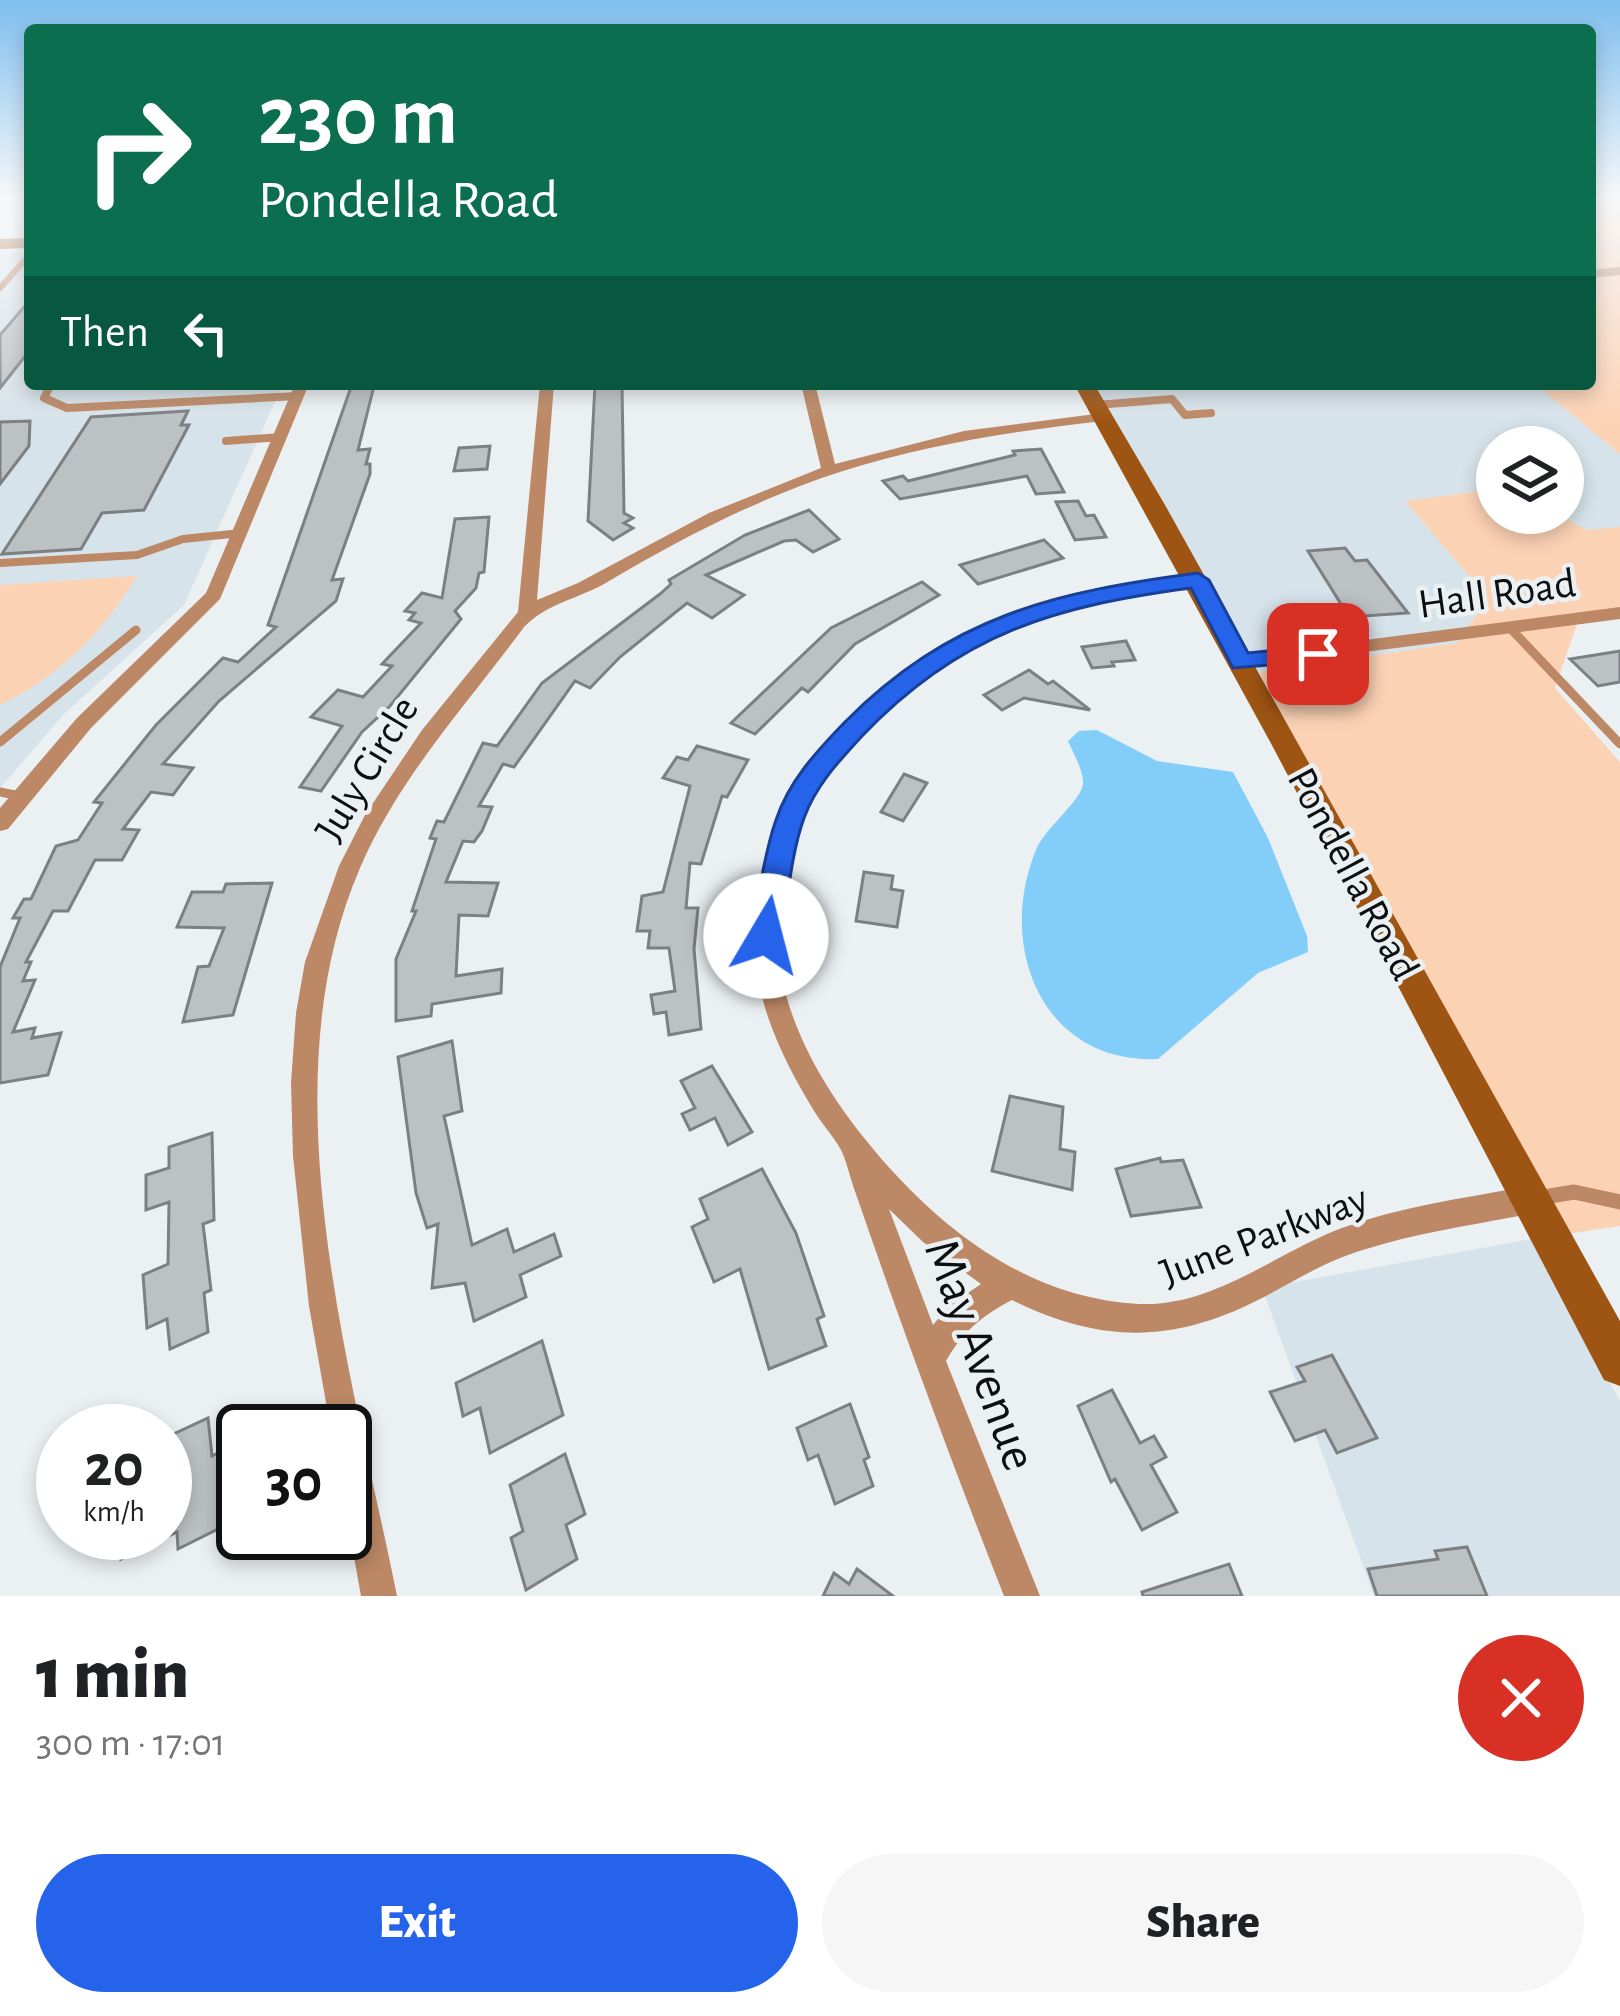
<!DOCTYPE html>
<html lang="en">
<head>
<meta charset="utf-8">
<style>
  :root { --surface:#fff; --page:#f6f6f6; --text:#202124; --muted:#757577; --accent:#2563eb }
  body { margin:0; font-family:"Alegreya Sans",sans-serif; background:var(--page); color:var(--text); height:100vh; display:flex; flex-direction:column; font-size:45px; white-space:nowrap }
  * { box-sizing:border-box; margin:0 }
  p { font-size:39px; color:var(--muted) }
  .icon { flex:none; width:66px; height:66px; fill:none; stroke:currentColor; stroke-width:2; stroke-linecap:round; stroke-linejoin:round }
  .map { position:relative; height:1596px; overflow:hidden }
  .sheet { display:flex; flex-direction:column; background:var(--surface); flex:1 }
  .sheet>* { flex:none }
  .hud { position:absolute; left:24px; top:24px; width:1572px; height:366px; border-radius:12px; box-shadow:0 6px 18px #0003; background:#0b6e4f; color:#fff; overflow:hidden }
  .controls { position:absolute; left:1476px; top:426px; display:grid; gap:24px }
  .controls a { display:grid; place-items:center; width:108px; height:108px; border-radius:50%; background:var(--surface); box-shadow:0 6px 18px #0003; font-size:60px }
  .speed { position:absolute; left:36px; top:1404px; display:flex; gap:24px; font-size:60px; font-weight:700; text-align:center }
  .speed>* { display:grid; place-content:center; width:156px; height:156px; border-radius:50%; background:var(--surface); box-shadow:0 6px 18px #0003; line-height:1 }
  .speed small { font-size:30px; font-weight:400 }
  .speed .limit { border:6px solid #111; border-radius:18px; background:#fff; color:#111 }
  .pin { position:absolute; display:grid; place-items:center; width:102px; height:102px; color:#fff; margin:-51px; border-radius:24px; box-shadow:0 6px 18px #0006 }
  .me { position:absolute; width:132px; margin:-66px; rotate:8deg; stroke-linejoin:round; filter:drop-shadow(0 0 9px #0008) }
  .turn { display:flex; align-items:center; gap:42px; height:252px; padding:0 36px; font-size:54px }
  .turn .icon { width:156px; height:156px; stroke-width:2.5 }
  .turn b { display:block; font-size:84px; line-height:102px }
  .then { display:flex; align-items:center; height:114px; padding:0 36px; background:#0003; gap:24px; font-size:45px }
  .round { display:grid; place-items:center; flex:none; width:126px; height:126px; border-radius:63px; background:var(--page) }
  .summary { display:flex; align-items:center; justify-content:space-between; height:204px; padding:0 36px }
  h1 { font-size:72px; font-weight:800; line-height:90px }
  .action { display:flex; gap:24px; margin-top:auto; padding:24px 36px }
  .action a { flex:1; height:138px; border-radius:72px; background:var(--accent); color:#fff; font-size:48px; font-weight:800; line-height:138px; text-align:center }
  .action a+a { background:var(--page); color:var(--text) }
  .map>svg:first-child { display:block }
</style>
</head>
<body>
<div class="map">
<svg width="1620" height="1596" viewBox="0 0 1620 1596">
  <rect width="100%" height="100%" fill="#ebf0f3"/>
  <g fill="#d7e3ea">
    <path d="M30,252V384H283L184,605L63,715L0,788V254Z"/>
    <path d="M1093,384H1535L1620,454V527L1587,531L1555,513H1563V447H1497V489L1406,502L1488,598L1457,643L1259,672Z"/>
    <path d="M1531,1239L1620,1401V1596H1374L1262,1288Z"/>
  </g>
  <g fill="#fcd2b5">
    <path d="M1590,198H1620V454L1535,384H1590Z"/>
    <path d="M1497,489V513H1555L1587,530L1620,527V617L1577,624L1555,688L1620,762V1226L1566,1234L1259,672L1457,643L1488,598L1405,501Z"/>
    <path d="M137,576C102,633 61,675 0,705V585Z"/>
  </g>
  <path fill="#83cef8" d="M1097,730L1157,761L1233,772L1268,838L1307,936L1308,952L1258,973L1158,1059C1042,1064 996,946 1036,850C1045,828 1081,801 1083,784C1084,771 1073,753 1068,741L1079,731Z"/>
  <g fill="#bcc1c4" stroke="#7c8083" stroke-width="3">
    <path d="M30,300V350L0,388V335Z"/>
    <path d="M595,384H622L624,513L633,518L624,523L633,528L613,540L588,521Z"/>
    <path d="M374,386L358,450L370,449L366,464H370V474L332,580L343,579L336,601L219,701L163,764L193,768L173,795L151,792L123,829L139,830L122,860H95L68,911H53L26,962H31L23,981L35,980L13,1032L35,1028L32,1038L61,1033L48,1075L0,1083V967L20,918H13L24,899H31L56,846L78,840L102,803L94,802L156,725L223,658L238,662L276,627L268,625L351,387Z"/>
    <path d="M188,411L181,425H189L144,510L102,513L81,549L2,554L91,417Z"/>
    <path d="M30,421L29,446L0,484V422Z"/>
    <path d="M490,446L487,469L454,471L459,448Z"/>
    <path d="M1041,449L1064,492L1036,494L1027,476L900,499L883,481L903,476L908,481L1015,455L1013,451Z"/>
    <path d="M1078,501L1086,516L1094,515L1106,537L1075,540L1056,502Z"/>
    <path d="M809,510L839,539L813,552L796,540L784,541L706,575L744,595L712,618L687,603L620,657L590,688L575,681L514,767L503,764L479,806L492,807L482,831L474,842L463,841L446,882L498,883L488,916L459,915L456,976L502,969L501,993L432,1004L431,1016L396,1021V959L416,911H412L436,839L430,838L437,821L444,822L483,743L497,746L542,683L660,594L671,584L669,580L745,535Z"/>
    <path d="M489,517L484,572L479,573L476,588L455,611L461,619L390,706L362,732L321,791L300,787L342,726L311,717L338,690L363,697L392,666L382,664L421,623L409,620L415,613L405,611L422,593L442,598L455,519Z"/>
    <path d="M1044,540L1063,558L978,584L960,565Z"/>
    <path d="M1345,548L1355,561L1367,560L1408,613L1349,617L1308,551Z"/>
    <path d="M922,582L939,595L855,644L808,692L802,688L755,734L731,723L831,628Z"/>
    <path d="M1126,641L1135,660L1112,662L1114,666L1092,668L1082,647Z"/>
    <path d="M1620,651V682L1598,686L1570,659Z"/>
    <path d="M1029,670L1048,684L1053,681L1090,710L1024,698L1002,710L984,695Z"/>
    <path d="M697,746L748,760L727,797L722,796L701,864L690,863L686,908H698L694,949L701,1029L669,1035L666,1012L654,1014L651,995L675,991L669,948H648L650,931H637L642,896L663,892L690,786L663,778L677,757L688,760Z"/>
    <path d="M904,774L927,783L903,821L881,812Z"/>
    <path d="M864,872L893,876L891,889L903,891L897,927L856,921Z"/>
    <path d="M272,883L233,1015L183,1022L198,967L209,966L224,928L177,927L192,892H223L226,884Z"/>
    <path d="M452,1041L462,1111L444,1116L472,1245L507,1229L514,1252L554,1234L561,1256L520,1275L526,1297L474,1321L465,1283L432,1288L438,1224L427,1228L416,1193L398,1057Z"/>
    <path d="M712,1066L752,1132L728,1145L715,1118L690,1130L682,1114L695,1108L681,1081Z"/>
    <path d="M1010,1096L1063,1107L1060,1149L1075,1152L1072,1190L992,1171Z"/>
    <path d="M212,1133L214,1220L203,1224L211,1290L204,1293L208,1332L170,1349L167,1319L147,1328L143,1275L168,1264L169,1202L146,1210V1175L169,1168V1147Z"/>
    <path d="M1160,1158L1161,1162L1183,1160L1201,1207L1131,1216L1116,1169Z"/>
    <path d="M762,1169L796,1233L824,1316L817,1319L826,1346L769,1369L740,1269L714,1282L692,1227L708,1219L700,1199Z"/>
    <path d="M542,1341L563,1415L490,1453L480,1408L463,1416L456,1383Z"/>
    <path d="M1332,1355L1377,1438L1337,1453L1325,1430L1295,1441L1270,1392L1305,1381L1297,1367Z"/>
    <path d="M1112,1390L1140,1443L1154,1436L1166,1457L1151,1465L1177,1512L1142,1530L1115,1479L1111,1482L1078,1406Z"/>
    <path d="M850,1404L869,1457L864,1460L873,1486L835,1504L818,1455L808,1460L797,1428Z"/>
    <path d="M208,1418L212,1456L231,1446L235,1480L224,1485L228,1524L178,1549L177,1532L121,1559V1533H165V1438Z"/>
    <path d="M565,1454L585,1514L566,1525L577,1559L526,1590L511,1538L523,1531L510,1485Z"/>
    <path d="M1467,1547L1487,1596H1377L1368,1569L1438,1559L1435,1551Z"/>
    <path d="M1229,1564L1242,1596H1143L1142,1592Z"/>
    <path d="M857,1569L893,1596H823L834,1573L849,1584Z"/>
  </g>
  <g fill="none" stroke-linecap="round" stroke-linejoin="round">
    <path stroke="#bc8865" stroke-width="6" d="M0,288L30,254"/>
    <g stroke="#bc8865" stroke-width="8">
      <path d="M51,384L44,398L67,408L298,396"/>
      <path d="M1096,405L1172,399L1185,415L1211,413"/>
      <path d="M226,441L281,437"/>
      <path d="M0,563L137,555L183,539L241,533"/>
    </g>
    <g stroke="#bc8865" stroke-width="9">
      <path d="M1511,629L1620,744"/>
      <path d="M0,742L136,630"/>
      <path d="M0,792L20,796"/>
    </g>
    <path stroke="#bc8865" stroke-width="15" d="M1538,1198L1574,1192L1620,1202"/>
    <g fill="#bc8865" fill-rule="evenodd">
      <path d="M1620,267V275L1590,278V270Z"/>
      <path d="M295,384H309L220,599L91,728L8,829L0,831V808L77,718L206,593Z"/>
      <path d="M540,384H554L537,600L578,583L709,513L821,468L801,384H815L835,464L964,431L1103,413L1110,417L1103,421C1015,431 928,444 843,471C758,498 680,539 604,584C577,599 546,604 524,627C466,706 399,777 360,868C265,1087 352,1372 397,1596H361L345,1507V1431H331L309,1306L293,1156L291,1083L296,1013L305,962L339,866L365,815L422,730L518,612Z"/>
      <path d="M1198,575L1204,576V584C1144,596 1084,596 1026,620C886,678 754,808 781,972C794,1048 845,1120 897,1176C961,1245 1042,1299 1139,1304C1214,1307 1275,1253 1342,1228C1401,1206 1466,1198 1528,1186L1538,1190L1542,1200L1538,1210L1528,1214C1468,1226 1406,1234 1348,1255C1317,1266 1288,1285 1258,1300C1171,1344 1100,1343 1012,1300C983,1315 962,1332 946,1361L1040,1596H1004C965,1497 928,1398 892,1297C880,1263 868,1229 856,1194C851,1181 847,1163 842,1152C836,1139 824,1127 816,1114C790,1072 764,1022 757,972C733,805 873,664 1019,609C1077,588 1138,581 1198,575ZM889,1209L923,1242L981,1284L950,1305L933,1325Z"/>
      <path d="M1620,607V619L1241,668L1232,662L1241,656Z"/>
    </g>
    <g fill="#9e5413" fill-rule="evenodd">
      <path d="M30,238V248L0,249V239Z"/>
      <path d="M1074,384H1094L1165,505L1620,1321V1386L1604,1380L1274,749Z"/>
    </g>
  </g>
  <linearGradient id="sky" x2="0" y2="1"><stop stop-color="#7fbeee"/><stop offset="0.47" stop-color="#f6f8fa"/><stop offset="1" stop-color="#f6f8fa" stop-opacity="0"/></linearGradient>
  <rect width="1620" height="421" fill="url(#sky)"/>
  <path fill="#2563eb" stroke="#184099" stroke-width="3" d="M1198,573L1209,580L1248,653L1318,646L1330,654L1326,660L1233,668L1191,588C1055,606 960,633 862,736C839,761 816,785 804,818C791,854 788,898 781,936L776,945H755L750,936C759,899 763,856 776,820C789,781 816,752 844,723C950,616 1054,592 1198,573Z"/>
  <g text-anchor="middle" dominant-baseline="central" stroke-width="9" stroke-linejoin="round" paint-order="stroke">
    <g font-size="42" fill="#0d0f10" stroke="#ebf0f3">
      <text transform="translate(1497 594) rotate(-8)">Hall Road</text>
      <text transform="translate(367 769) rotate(-59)">July Circle</text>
      <text transform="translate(1353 874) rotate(62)">Pondella Road</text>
      <text transform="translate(1264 1236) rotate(-21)">June Parkway</text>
    </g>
    <g font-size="51" fill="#0d0f10" stroke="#ebf0f3">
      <text transform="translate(980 1355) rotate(70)">May Avenue</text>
    </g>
  </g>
</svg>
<div class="controls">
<a><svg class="icon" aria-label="layers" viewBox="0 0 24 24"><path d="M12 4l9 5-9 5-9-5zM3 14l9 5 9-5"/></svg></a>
</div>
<div class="speed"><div>20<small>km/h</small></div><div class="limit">30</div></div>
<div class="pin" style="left:1318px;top:654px;background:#d93025"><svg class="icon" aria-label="arrive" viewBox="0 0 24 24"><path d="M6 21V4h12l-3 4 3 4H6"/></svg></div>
<svg class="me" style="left:766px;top:936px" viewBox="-20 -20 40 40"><circle r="19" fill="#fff"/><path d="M0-13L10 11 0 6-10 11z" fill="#2563eb"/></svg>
<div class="hud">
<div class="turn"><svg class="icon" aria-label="right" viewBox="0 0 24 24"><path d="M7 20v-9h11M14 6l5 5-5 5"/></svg><div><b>230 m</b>Pondella Road</div></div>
<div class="then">Then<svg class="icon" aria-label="left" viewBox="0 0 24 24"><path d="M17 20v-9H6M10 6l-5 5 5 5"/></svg></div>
</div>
</div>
<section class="sheet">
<div class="summary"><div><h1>1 min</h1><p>300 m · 17:01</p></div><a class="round" style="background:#d93025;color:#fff"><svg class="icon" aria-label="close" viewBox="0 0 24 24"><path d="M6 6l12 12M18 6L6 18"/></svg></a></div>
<div class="action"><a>Exit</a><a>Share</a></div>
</section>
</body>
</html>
